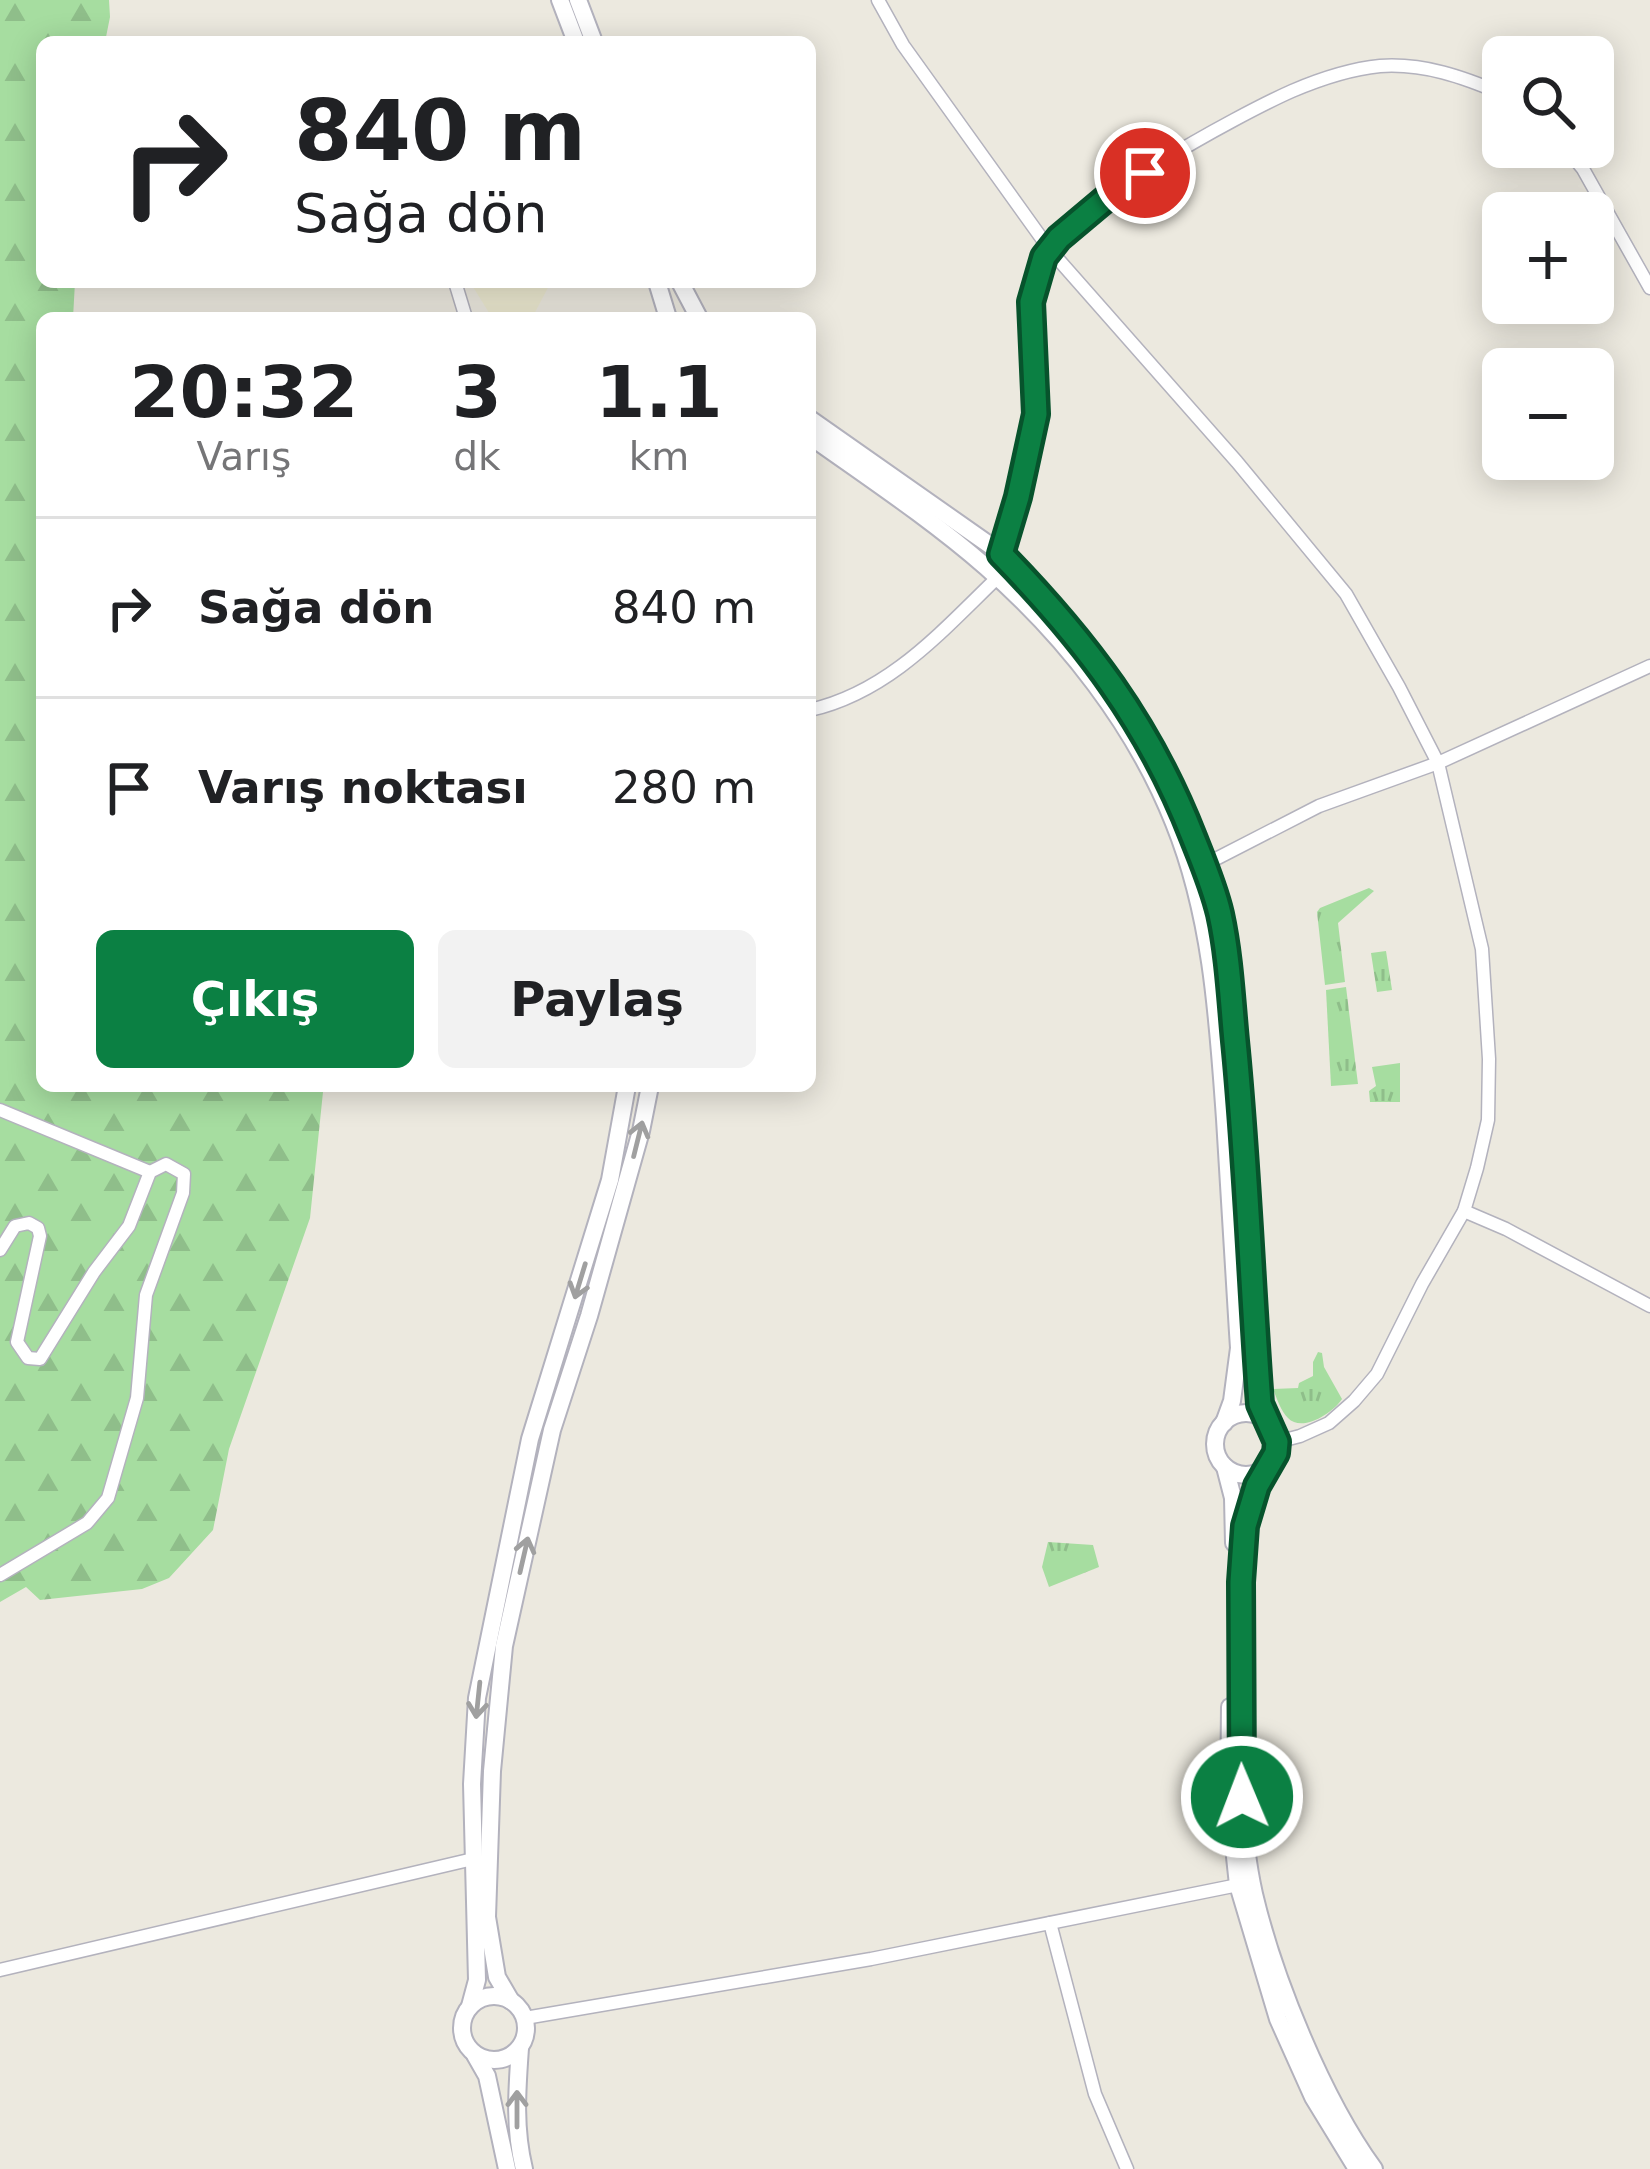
<!DOCTYPE html>
<html lang="tr">
<head>
<meta charset="utf-8">
<style>
  :root { --surface:#fff; --page:#f2f2f2; --text:#202124; --muted:#757577; --line:#e0e0e0; --accent:#0b8043 }
  body { margin:0; font-family:"DejaVu Sans",sans-serif; background:var(--page); color:var(--text); height:100vh; display:flex; flex-direction:column; font-size:45px; white-space:nowrap }
  * { box-sizing:border-box; margin:0 }
  p { font-size:39px; color:var(--muted) }
  .icon { flex:none; width:66px; height:66px; fill:none; stroke:currentColor; stroke-width:2; stroke-linecap:round; stroke-linejoin:round }
  .map { position:relative; flex:1; overflow:hidden }
  .side { position:absolute; left:36px; top:312px; width:780px; height:780px; display:flex; flex-direction:column; background:var(--surface); border-radius:18px; box-shadow:0 6px 30px #0003 }
  .side>* { flex:none }
  .hud { position:absolute; left:36px; top:36px; width:780px; height:252px; border-radius:18px; box-shadow:0 6px 30px #0003; background:#fff; color:var(--text); overflow:hidden }
  .buttons { position:absolute; left:1482px; top:36px; display:grid; gap:24px }
  .buttons a { display:grid; place-items:center; width:132px; height:132px; border-radius:18px; background:var(--surface); box-shadow:0 6px 30px #0003; font-size:60px }
  .pin { position:absolute; display:grid; place-items:center; width:102px; height:102px; color:#fff; margin:-51px; border:6px solid #fff; border-radius:50%; box-shadow:0 3px 12px #0007 }
  .me { position:absolute; width:132px; margin:-66px; rotate:359deg; stroke-linejoin:round; filter:drop-shadow(0 0 9px #0008) }
  .turn { display:flex; align-items:center; gap:42px; height:252px; padding:0 60px; font-size:54px }
  .turn .icon { width:156px; height:156px; stroke-width:2.5 }
  .turn b { display:block; font-size:84px; line-height:102px }
  .eta { display:flex; justify-content:space-evenly; align-items:center; height:204px; text-align:center }
  .eta b { font-size:72px; font-weight:700; line-height:84px }
  .action { display:flex; gap:24px; margin-top:auto; padding:24px 60px }
  .action a { flex:1; height:138px; border-radius:18px; background:var(--accent); color:#fff; font-size:48px; font-weight:700; line-height:138px; text-align:center }
  .action a+a { background:var(--page); color:var(--text) }
  ul { padding:0; list-style:none }
  li { display:flex; align-items:center; gap:36px; height:180px; padding:0 60px; border-top:3px solid var(--line) }
  li div { flex:1 }
  li b { display:block; font-size:45px }
  li em { font-style:normal }
  .map>svg:first-child { display:block }
</style>
</head>
<body>
<div class="map">
<svg width="1650" height="2169" viewBox="0 0 1650 2169">
  <defs>
    <pattern id="grass-tufts" width="24" height="20" patternUnits="userSpaceOnUse" patternTransform="scale(3)"><rect width="24" height="20" fill="#a6dda0"/><path d="M3 7l-1-3M5 7V3M7 7l1-3M15 17l-1-3M17 17v-4M19 17l1-3" fill="none" stroke="#8fbe8a"/></pattern>
    <pattern id="forest-firs" width="22" height="20" patternUnits="userSpaceOnUse" patternTransform="scale(3)"><rect width="22" height="20" fill="#a6dda0"/><path d="M5 1l3.5 6h-7zM16 11l3.5 6h-7z" fill="#8fbe8a"/></pattern>
  </defs>
  <rect width="100%" height="100%" fill="#ece9df"/>
  <path fill="#ece9d0" d="M470,282H551L532,318L491,316Z"/>
  <g fill="url(#grass-tufts)">
    <path d="M1369,888L1374,891L1338,923L1345,982L1325,985L1317,912L1320,908Z"/>
    <path d="M1386,951L1392,990L1377,992L1371,953Z"/>
    <path d="M1346,987L1358,1084L1331,1086L1326,990Z"/>
    <path d="M1400,1063V1102H1370L1369,1091L1376,1086L1372,1067Z"/>
    <path d="M1318,1352L1322,1353L1324,1367L1342,1399C1333,1413 1302,1433 1288,1418C1281,1411 1277,1399 1273,1389L1298,1388L1299,1383L1313,1376V1362Z"/>
    <path d="M1048,1542L1093,1545L1099,1567L1049,1587L1042,1567Z"/>
  </g>
  <path fill="url(#forest-firs)" d="M0,0H109L110,17L105,42H42V282H75L73,318H42V1086H316L323,1092L310,1218L229,1449L213,1530L169,1578L142,1589L40,1600L26,1587L0,1602Z"/>
  <g fill="none" stroke-linecap="round" stroke-linejoin="round">
    <defs>
      <g id="street">
        <path d="M878,0L903,45L1050,250L1237,462L1346,594L1399,687L1438,763L1482,949L1489,1059L1488,1120L1477,1168L1464,1211L1422,1284L1377,1374L1354,1401L1329,1423L1300,1436L1277,1442"/>
        <path d="M1565,147L1583,169L1650,288"/>
        <path d="M455,282L466,318"/>
        <path d="M1001,553C1012,518 1021,483 1029,447C1032,436 1036,423 1036,412C1039,361 1021,306 1044,258C1068,207 1238,115 1292,91C1320,79 1350,69 1380,66C1424,63 1463,77 1503,94"/>
        <path d="M810,710C889,692 941,632 997,578"/>
        <path d="M1204,865L1319,806L1438,763L1650,666"/>
        <path d="M0,1110L150,1172"/>
        <path d="M1464,1211L1506,1229L1650,1306"/>
        <path d="M0,1250L15,1226L29,1223L38,1228L40,1236L17,1342L28,1358L40,1359L94,1272L129,1226L150,1172L166,1164L184,1174L183,1193L146,1295L137,1398L108,1498L87,1523L0,1575"/>
        <path d="M1050,1923L1095,2094L1127,2169"/>
        <path d="M0,1970L473,1859"/>
        <path d="M525,2018L871,1959L1238,1885"/>
      </g>
      <g id="secondary">
        <path d="M560,0L576,42"/>
        <path d="M578,0L594,42"/>
        <path d="M657,282L668,318"/>
        <path d="M680,282L699,318"/>
        <path d="M810,419L1001,553L1049,604L1100,667L1137,718L1168,776L1204,865L1220,916L1238,1072L1260,1404L1269,1423"/>
        <path d="M810,436C869,478 931,519 986,567C1065,636 1135,725 1174,823C1212,917 1218,1020 1225,1119C1230,1196 1234,1272 1239,1348L1232,1401L1224,1423"/>
        <circle cx="1246" cy="1444" r="31"/>
        <path d="M1225,1467L1233,1498L1234,1543"/>
        <path d="M1264,1470C1237,1530 1241,1594 1241,1658C1241,1736 1237,1818 1254,1894C1274,1979 1323,2099 1374,2169"/>
        <path d="M1230,1707L1229,1801L1238,1885L1278,2019L1313,2097L1357,2169"/>
        <circle cx="494" cy="2028" r="32"/>
        <path d="M511,2001L497,1977L487,1917L492,1771L504,1646L552,1430L589,1316L641,1131L650,1086"/>
        <path d="M470,2006L477,1980L472,1784L477,1698L530,1439L610,1180L627,1086"/>
        <path d="M520,2048C517,2090 514,2128 524,2169"/>
        <path d="M475,2055L487,2076L507,2169"/>
      </g>
    </defs>
    <use href="#street" stroke="#b3b2bd" stroke-width="15"/>
    <use href="#secondary" stroke="#b3b2bd" stroke-width="20"/>
    <use href="#street" stroke="#fff" stroke-width="12"/>
    <use href="#secondary" stroke="#fff" stroke-width="16"/>
  </g>
  <defs><path id="oneway-shaft" d="M-6 0H5M1.5-3L5.5 0L1.5 3" fill="none" stroke-width="1.6" stroke-linecap="round" stroke-linejoin="round" transform="scale(3)"/></defs>
  <g stroke="#a0a0a0">
    <use href="#oneway-shaft" transform="translate(638 1139) rotate(-76)"/>
    <use href="#oneway-shaft" transform="translate(580 1281) rotate(107)"/>
    <use href="#oneway-shaft" transform="translate(524 1555) rotate(-77)"/>
    <use href="#oneway-shaft" transform="translate(478 1700) rotate(96)"/>
    <use href="#oneway-shaft" transform="translate(517 2109) rotate(-90)"/>
  </g>
  <g fill="none" stroke-linecap="round" stroke-linejoin="round">
    <defs>
      <path id="route" d="M1145,173L1109,196L1059,238L1044,257L1031,302L1036,414L1018,497L1001,554C1085,640 1149,724 1193,837C1203,862 1214,888 1220,914C1229,955 1231,999 1235,1041C1247,1161 1251,1283 1260,1404L1277,1442L1276,1453L1257,1486L1245,1526L1241,1582L1242,1797"/>
    </defs>
    <use href="#route" stroke="#07532c" stroke-width="30"/>
    <use href="#route" stroke="#0b8043" stroke-width="21"/>
  </g>
</svg>
<div class="buttons">
<a><svg class="icon" aria-label="search" viewBox="0 0 24 24"><circle cx="10" cy="10" r="6"/><path d="M15 15l6 6"/></svg></a>
<a>+</a>
<a>−</a>
</div>
<div class="pin" style="left:1145px;top:173px;background:#d93025"><svg class="icon" aria-label="arrive" viewBox="0 0 24 24"><path d="M6 21V4h12l-3 4 3 4H6"/></svg></div>
<svg class="me" style="left:1242px;top:1797px" viewBox="-20 -20 40 40"><circle r="17" fill="#0b8043" stroke="#fff" stroke-width="3"/><path d="M0-11L8 9 0 5-8 9z" fill="#fff"/></svg>
<div class="hud">
<div class="turn"><svg class="icon" aria-label="right" viewBox="0 0 24 24"><path d="M7 20v-9h11M14 6l5 5-5 5"/></svg><div><b>840 m</b>Sağa dön</div></div>
</div>
<section class="side">
<div class="eta">
<div><b>20:32</b><p>Varış</p></div>
<div><b>3</b><p>dk</p></div>
<div><b>1.1</b><p>km</p></div>
</div>
<ul>
<li><svg class="icon" aria-label="right" viewBox="0 0 24 24"><path d="M7 20v-9h11M14 6l5 5-5 5"/></svg><div><b>Sağa dön</b></div><em>840 m</em></li>
<li><svg class="icon" aria-label="arrive" viewBox="0 0 24 24"><path d="M6 21V4h12l-3 4 3 4H6"/></svg><div><b>Varış noktası</b></div><em>280 m</em></li>
</ul>
<div class="action"><a>Çıkış</a><a>Paylaş</a></div>
</section>
</div>
</body>
</html>
